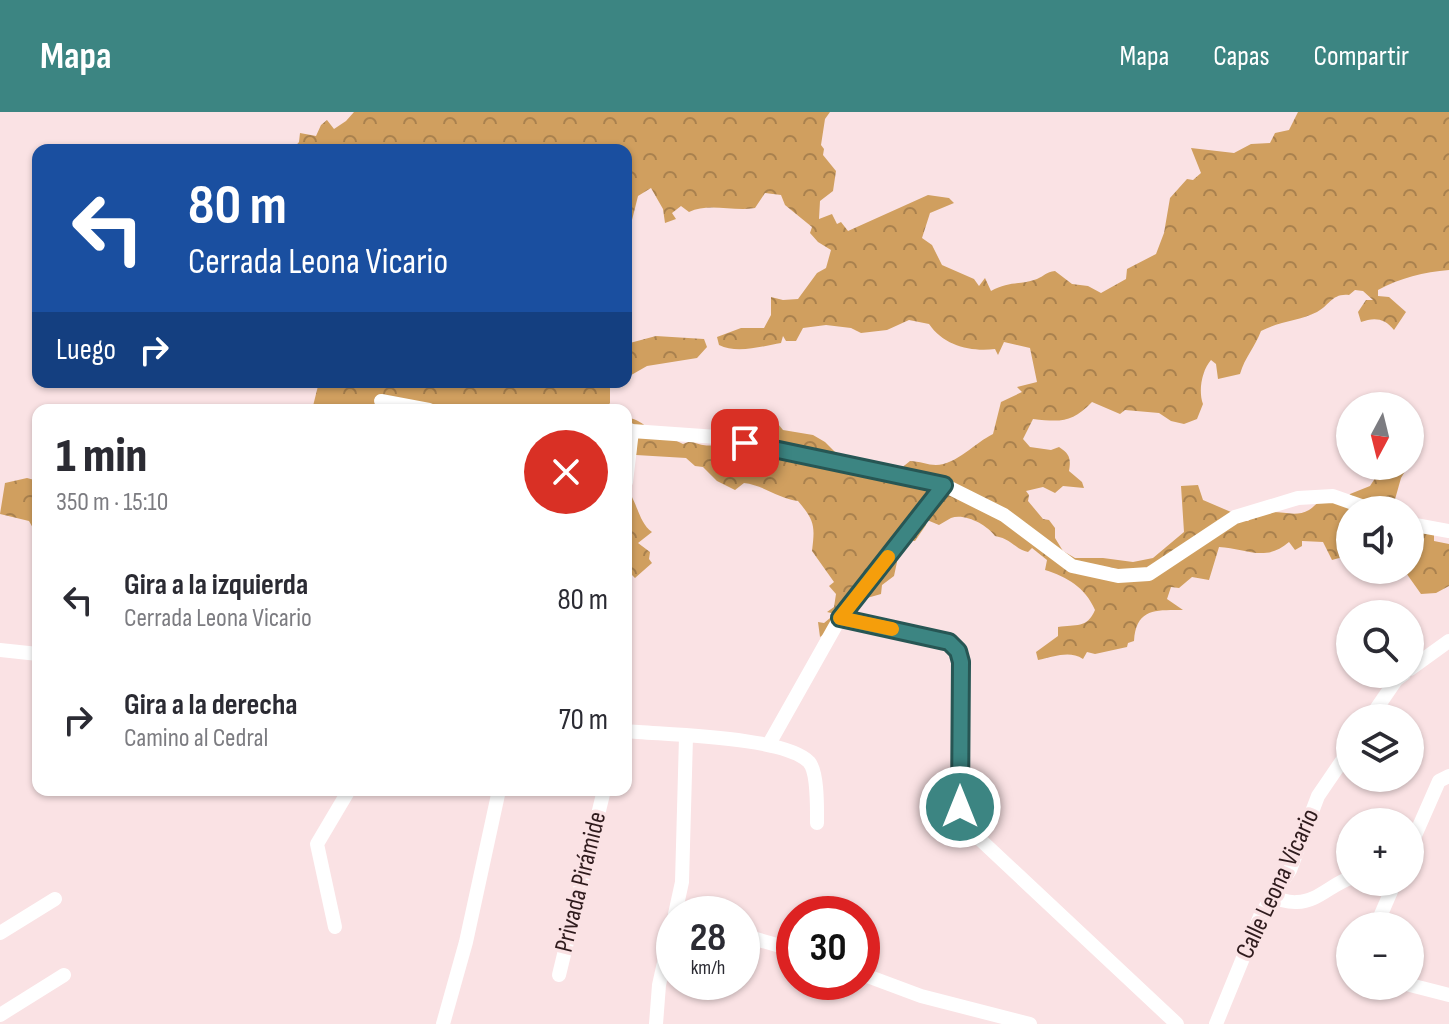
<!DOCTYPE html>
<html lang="es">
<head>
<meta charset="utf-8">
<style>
  :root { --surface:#fff; --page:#f7f7f7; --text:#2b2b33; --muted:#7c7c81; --accent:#3c8582 }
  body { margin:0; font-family:"Sofia Sans Condensed",sans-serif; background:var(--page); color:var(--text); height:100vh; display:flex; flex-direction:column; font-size:30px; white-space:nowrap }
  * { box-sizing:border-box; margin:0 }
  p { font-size:26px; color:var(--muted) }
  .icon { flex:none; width:44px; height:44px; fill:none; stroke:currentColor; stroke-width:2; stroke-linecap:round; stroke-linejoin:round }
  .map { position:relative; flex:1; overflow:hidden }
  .panel { position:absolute; left:32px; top:292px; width:600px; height:392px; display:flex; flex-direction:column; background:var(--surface); border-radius:16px; box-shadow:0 2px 6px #0004 }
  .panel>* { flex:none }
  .hud { position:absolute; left:32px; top:32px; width:600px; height:244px; border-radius:16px; box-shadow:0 2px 6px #0004; background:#1a4fa0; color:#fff; overflow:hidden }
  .needle { width:52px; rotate:187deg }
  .buttons { position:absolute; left:1336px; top:280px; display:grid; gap:16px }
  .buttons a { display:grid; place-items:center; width:88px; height:88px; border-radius:50%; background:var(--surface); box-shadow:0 2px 6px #0004; font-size:40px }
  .speed { position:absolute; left:656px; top:784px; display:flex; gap:16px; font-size:40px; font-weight:700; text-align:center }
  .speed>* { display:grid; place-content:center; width:104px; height:104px; border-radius:50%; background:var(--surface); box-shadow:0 2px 6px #0004; line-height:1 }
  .speed small { font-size:20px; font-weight:400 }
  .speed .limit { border:12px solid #d22; background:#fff; color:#111 }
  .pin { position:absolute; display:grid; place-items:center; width:68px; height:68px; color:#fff; margin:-34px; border-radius:16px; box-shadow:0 4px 12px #0006 }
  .me { position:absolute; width:88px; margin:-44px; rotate:0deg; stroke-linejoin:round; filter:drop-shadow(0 0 6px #0008) }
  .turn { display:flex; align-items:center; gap:28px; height:168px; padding:0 24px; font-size:36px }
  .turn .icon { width:104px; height:104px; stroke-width:2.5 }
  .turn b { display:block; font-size:56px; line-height:68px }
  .then { display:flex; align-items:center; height:76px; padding:0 24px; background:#0003; gap:16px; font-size:30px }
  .round { display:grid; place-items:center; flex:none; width:84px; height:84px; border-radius:42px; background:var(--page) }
  .head { display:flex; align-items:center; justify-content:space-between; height:136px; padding:0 24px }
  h1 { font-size:48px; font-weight:800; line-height:60px }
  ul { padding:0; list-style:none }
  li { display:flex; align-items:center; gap:24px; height:120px; padding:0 24px }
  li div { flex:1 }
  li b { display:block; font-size:30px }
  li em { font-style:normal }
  header { display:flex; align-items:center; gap:48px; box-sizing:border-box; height:112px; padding:0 40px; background:var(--accent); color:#fff }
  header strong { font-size:38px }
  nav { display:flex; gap:44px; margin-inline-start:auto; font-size:28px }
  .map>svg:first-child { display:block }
</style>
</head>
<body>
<header>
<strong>Mapa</strong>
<nav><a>Mapa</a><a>Capas</a><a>Compartir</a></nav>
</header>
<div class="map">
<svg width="1449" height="912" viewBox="0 0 1449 912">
  <defs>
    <pattern id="forest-crowns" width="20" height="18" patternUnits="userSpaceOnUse" patternTransform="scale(2)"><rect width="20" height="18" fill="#d09f5f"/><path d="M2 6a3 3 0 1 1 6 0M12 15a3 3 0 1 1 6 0" fill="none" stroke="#a9814e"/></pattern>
  </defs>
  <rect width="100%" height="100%" fill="#fae2e4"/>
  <g fill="url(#forest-crowns)">
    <path d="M354,0H830L825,7L821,33L824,37L823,43L836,59L833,79L820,89L819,107L832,102L837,112L841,110L848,119L928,83L949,86L954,91L930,101L922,126L932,133L942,153L974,167L979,174L985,166L991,179C1009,169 1021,173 1037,167C1044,164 1046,160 1055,159L1072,172L1088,174L1101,181L1126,167L1127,157L1156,142L1164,121L1170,86L1187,67L1193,68L1201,61L1191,36L1234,41L1251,32L1270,31L1275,21L1289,18L1298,0H1449V158C1424,160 1400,166 1378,178V184L1389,185L1406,200L1394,218C1385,206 1374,205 1361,210L1358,200L1366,188H1373L1363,179L1355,178L1349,183C1332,181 1329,194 1317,200C1299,209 1280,209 1261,219C1255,235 1245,245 1240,262L1218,267L1216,252L1211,248C1202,258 1198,279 1203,292L1197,307L1184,312L1171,309L1159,301L1125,298L1120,302L1092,290C1072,311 1061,310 1033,307L1023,327L1030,335L1051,338L1059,335C1070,342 1071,347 1069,359L1082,370L1084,376L1063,374L1055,381L1043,375L1026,379L1029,383L1028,389L1043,407L1049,408L1055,416V426L1063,439L1075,446H1103L1133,450L1153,446L1184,420L1181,374L1198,373L1203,388L1238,403L1242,409H1248C1271,390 1290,409 1309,398C1314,395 1319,389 1323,385L1347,388L1350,382L1370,374L1383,354L1407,356L1401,366L1392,398H1350V443L1332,448L1323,430L1302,429V434L1295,438L1289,430C1265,451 1245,436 1219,435L1209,468L1192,465L1179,476L1171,475L1167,487L1183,498C1156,498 1136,496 1134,529L1128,531L1127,535L1095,542L1087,540L1083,547C1069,538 1054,545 1038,548L1036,540L1058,524V515C1076,512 1087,517 1095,498C1085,475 1067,465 1045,458L1047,448L1032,436L1028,440C1016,438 1012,427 995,424C987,413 965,401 951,406C947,408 943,411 939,413L927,408L926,413L915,429L907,428L892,438L897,450L894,464L882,473L881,482L853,490L856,498L820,525L818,510L824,511L835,502L827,500L834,495L836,482L829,474L834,470L812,439C815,414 815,409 798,389C779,387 763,373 744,371L735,378L717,369L703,355L695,354L686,346L636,343L637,328L626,331V306C638,306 641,312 651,317C661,323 672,326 683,332L691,329C710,339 729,329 750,333L759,321L756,311L774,307L783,318L813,323L825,330L847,352L899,358L910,349C919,349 928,353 936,353C956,353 976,330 993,322L1001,290L1022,280L1017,275L1037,270L1030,236L1004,230L998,243L995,237C971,240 944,234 929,212L909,208L887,218L861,221L851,216L826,213L803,216L796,229H786L783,224L781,231C763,234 737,242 719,233L717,225L741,216H764L771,203V185L783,188L798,187L817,161L826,156L831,138L818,130L810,121L812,115L785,93L781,83L765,81L755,96C733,100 709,90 689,100L681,94L672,101L676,107L665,111L663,97L651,76L638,84L630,116L626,120V38H292L299,30L300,21L316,24L321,13L327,8L334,17L346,9Z"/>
    <path d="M656,224L704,227L707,235L697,246L647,254L626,266V232Z"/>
    <path d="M319,270H614L610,274V291L605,298H312Z"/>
    <path d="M27,366L38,369V425L29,409L0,402L5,371Z"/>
    <path d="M626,376C638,390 638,410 652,420L638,431L650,440L649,447L652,451L635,466L626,457L629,436L626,432Z"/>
    <path d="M1410,408L1434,421V429L1449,432V474L1436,481L1421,482L1404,458H1410Z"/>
  </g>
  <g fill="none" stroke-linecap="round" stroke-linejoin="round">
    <g stroke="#fff" stroke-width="14">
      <path d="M381,289L429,298"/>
      <path d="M626,316L632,319L717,325L944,373L1004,403L1072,454L1118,464L1149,462L1235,405L1298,386L1333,384L1373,398"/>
      <path d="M626,370L632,319"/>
      <path d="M1410,412L1449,419"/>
      <path d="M840,506L949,530L958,539L961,550L960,695L970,718L1177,912"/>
      <path d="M0,538L38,542"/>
      <path d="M1410,557L1449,529"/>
      <path d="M1370,606L1396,568L1404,562"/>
      <path d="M626,619C665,623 784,624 809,650C818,660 817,698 817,711"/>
      <path d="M769,632L840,506L944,373"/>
      <path d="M1410,735L1439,669L1449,664"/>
      <path d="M1369,770L1390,781"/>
      <path d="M1271,786C1280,787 1289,791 1297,790C1317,790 1332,772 1350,766"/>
      <path d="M675,802L682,770L686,625"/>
      <path d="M1376,814L1395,770"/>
      <path d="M335,815L317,732L349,678"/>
      <path d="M0,821L55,787"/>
      <path d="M742,823L794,838"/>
      <path d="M862,862L921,884L1030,912"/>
      <path d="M559,863L604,678"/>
      <path d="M1410,873L1449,883"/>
      <path d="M0,903L64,863"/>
      <path d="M443,912L466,830L499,678"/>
      <path d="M656,912L659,873L674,806"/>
      <path d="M1216,912L1261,802L1290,758L1318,684L1350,637"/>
    </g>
  </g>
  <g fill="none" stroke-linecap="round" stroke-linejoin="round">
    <defs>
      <path id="route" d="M745,331L944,373L840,506L949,530L958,539L961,550L960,695"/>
    </defs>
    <use href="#route" stroke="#275654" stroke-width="20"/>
    <use href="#route" stroke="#3c8582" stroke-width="14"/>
    <path stroke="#f59e0b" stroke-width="14" d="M888,445L840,506L892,517"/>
  </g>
  <g text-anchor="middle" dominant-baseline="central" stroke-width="7" stroke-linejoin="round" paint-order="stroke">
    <g font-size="26" fill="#2f1b1d" stroke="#fae2e4">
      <text transform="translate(581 770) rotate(-76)">Privada Pirámide</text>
      <text transform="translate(1278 772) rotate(-65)">Calle Leona Vicario</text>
    </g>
  </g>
</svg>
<div class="buttons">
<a><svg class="needle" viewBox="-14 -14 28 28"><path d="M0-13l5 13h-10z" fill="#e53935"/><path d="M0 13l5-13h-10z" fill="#7c7c81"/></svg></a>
<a><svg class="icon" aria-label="sound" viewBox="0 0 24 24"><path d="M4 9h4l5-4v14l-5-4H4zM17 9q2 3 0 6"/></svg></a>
<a><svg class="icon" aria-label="search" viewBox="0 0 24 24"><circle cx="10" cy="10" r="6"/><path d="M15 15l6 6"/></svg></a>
<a><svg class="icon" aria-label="layers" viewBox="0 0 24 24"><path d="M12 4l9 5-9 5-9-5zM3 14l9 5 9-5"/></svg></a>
<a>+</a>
<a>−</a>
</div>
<div class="speed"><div>28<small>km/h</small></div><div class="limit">30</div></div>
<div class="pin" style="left:745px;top:331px;background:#d93025"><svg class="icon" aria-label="arrive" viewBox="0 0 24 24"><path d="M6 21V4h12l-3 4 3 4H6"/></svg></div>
<svg class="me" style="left:960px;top:695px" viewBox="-20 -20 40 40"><circle r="17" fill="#3c8582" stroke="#fff" stroke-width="3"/><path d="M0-11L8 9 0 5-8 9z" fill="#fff"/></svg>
<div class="hud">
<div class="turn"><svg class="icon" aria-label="left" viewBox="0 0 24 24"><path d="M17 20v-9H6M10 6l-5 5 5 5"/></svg><div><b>80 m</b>Cerrada Leona Vicario</div></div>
<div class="then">Luego<svg class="icon" aria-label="right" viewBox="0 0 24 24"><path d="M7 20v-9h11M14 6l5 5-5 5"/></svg></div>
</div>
<section class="panel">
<div class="head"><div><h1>1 min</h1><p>350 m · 15:10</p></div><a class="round" style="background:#d93025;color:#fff"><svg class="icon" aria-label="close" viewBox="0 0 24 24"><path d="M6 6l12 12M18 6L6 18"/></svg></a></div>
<ul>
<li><svg class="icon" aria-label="left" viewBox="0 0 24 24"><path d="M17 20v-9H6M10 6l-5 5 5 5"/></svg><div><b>Gira a la izquierda</b><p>Cerrada Leona Vicario</p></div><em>80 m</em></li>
<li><svg class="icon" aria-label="right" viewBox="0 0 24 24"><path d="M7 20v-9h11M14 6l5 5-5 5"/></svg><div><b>Gira a la derecha</b><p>Camino al Cedral</p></div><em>70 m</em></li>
</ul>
</section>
</div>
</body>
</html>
